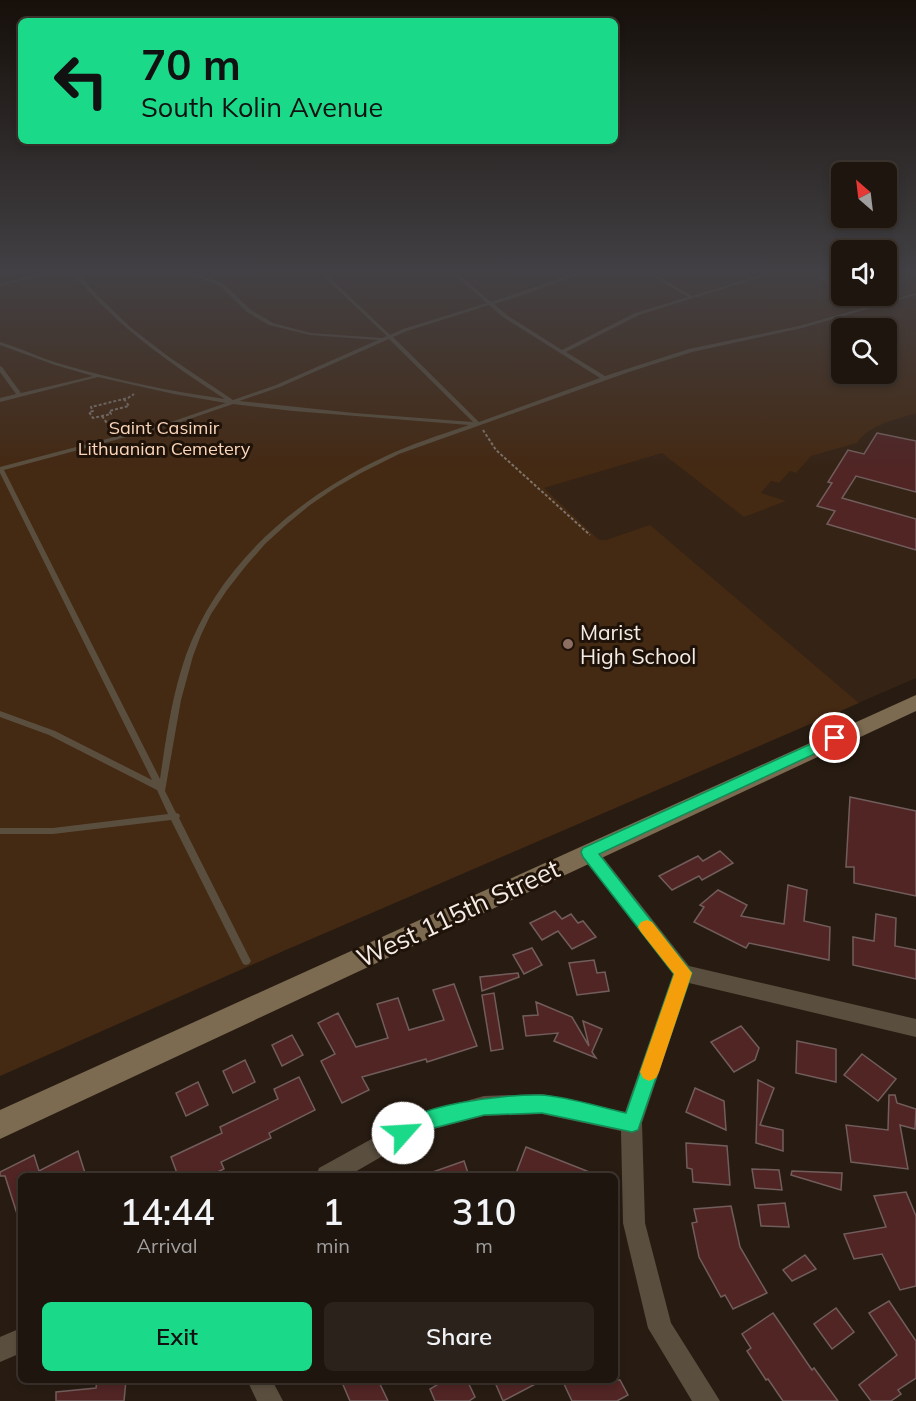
<!DOCTYPE html>
<html lang="en">
<head>
<meta charset="utf-8">
<style>
  :root { --surface:#1e150e; --page:#2b221c; --text:#f1f3f6; --muted:#a19f9e; --line:#3c342e; --accent:#1ad988 }
  body { margin:0; font-family:Mulish,sans-serif; background:var(--page); color:var(--text); height:100vh; display:flex; flex-direction:column; font-size:22px; white-space:nowrap }
  * { box-sizing:border-box; margin:0 }
  p { font-size:20px; color:var(--muted) }
  .icon { flex:none; width:33px; height:33px; fill:none; stroke:currentColor; stroke-width:2; stroke-linecap:round; stroke-linejoin:round }
  .map { position:relative; flex:1; overflow:hidden }
  .panel { position:absolute; left:18px; top:1173px; width:600px; height:210px; display:flex; flex-direction:column; background:var(--surface); border-radius:9px; box-shadow:0 3px 9px #0003,0 0 0 2px var(--line) }
  .panel>* { flex:none }
  .guide { position:absolute; left:18px; top:18px; width:600px; height:126px; border-radius:9px; box-shadow:0 3px 9px #0003,0 0 0 2px var(--line); background:#1ad988; color:#111; overflow:hidden }
  .needle { width:39px; rotate:332deg }
  .controls { position:absolute; left:831px; top:162px; display:grid; gap:12px }
  .controls a { display:grid; place-items:center; width:66px; height:66px; border-radius:9px; background:var(--surface); box-shadow:0 3px 9px #0003,0 0 0 2px var(--line); font-size:30px }
  .pin { position:absolute; display:grid; place-items:center; width:51px; height:51px; color:#fff; margin:-26px; border:3px solid #fff; border-radius:50%; box-shadow:0 2px 6px #0007 }
  .me { position:absolute; width:66px; margin:-33px; rotate:64deg; stroke-linejoin:round; filter:drop-shadow(0 0 4px #0008) }
  .turn { display:flex; align-items:center; gap:21px; height:126px; padding:0 24px; font-size:27px }
  .turn .icon { width:78px; height:78px; stroke-width:2.5 }
  .turn b { display:block; font-size:42px; line-height:51px }
  .eta { display:flex; justify-content:space-evenly; align-items:center; height:102px; text-align:center }
  .eta b { font-size:36px; font-weight:600; line-height:42px }
  .action { display:flex; gap:12px; margin-top:auto; padding:12px 24px }
  .action a { flex:1; height:69px; border-radius:9px; background:var(--accent); color:#111; font-size:24px; font-weight:600; line-height:69px; text-align:center }
  .action a+a { background:var(--page); color:var(--text) }
  .map>svg:first-child { display:block }
</style>
</head>
<body>
<div class="map">
<svg width="916" height="1401" viewBox="0 0 916 1401">
  <rect width="100%" height="100%" fill="#281c12"/>
  <path fill="#352315" d="M916,326V678L288,949L258,577L842,374H886Z"/>
  <path fill="#442913" fill-rule="evenodd" d="M0,273H841L842,296H886L887,273H916V413C895,420 870,424 857,443L811,456L796,473L790,471L779,483L771,481L761,493L786,501L744,517L662,453L544,488L599,540H606L650,525L859,703L288,949L0,1076ZM842,328H886V374H842Z"/>
  <g fill="#502524" stroke="#715d5c" stroke-width="1.5">
    <path d="M877,433L916,441V492L856,476L842,498L916,519V550L827,524L835,511L817,506L832,483L828,482L848,450L864,454Z"/>
    <path d="M850,797L916,811V896L854,883V867H846Z"/>
    <path d="M720,851L733,863L702,880L699,876L672,890L659,876L698,856L703,861Z"/>
    <path d="M788,885L807,890L804,921L830,927L829,960L749,943L746,948L694,922L704,907L700,905L718,890L747,905L741,916L784,924Z"/>
    <path d="M555,911L562,919L571,914L578,923L583,921L596,937L572,949L558,931L542,940L530,923Z"/>
    <path d="M876,914L896,918L895,946L916,950V979L853,965V937L874,941Z"/>
    <path d="M532,948L542,965L524,974L513,955Z"/>
    <path d="M594,960L597,973L605,972L609,991L577,995L569,963Z"/>
    <path d="M518,973L519,977L482,991L480,977Z"/>
    <path d="M454,984L477,1046L427,1062L426,1059L362,1077L369,1090L342,1103L321,1061L335,1054L318,1023L338,1013L356,1047L388,1038L377,1004L398,998L409,1030L444,1020L433,990Z"/>
    <path d="M494,993L503,1049L491,1051L482,995Z"/>
    <path d="M536,1002L572,1017L589,1046L583,1021L602,1029L592,1052L596,1058L554,1041L558,1033L526,1036L523,1016L538,1015Z"/>
    <path d="M741,1026L759,1048L755,1060L734,1072L711,1042Z"/>
    <path d="M292,1035L303,1055L282,1066L272,1045Z"/>
    <path d="M797,1041L836,1049V1082L796,1073Z"/>
    <path d="M862,1054L896,1079L878,1101L844,1075Z"/>
    <path d="M245,1060L255,1082L233,1093L223,1071Z"/>
    <path d="M299,1077L315,1110L269,1133L271,1138L221,1162L224,1169L209,1176H178L171,1157L222,1133L220,1127L278,1099L274,1089Z"/>
    <path d="M758,1080L774,1088L760,1125L783,1130V1151L756,1143Z"/>
    <path d="M198,1082L208,1105L186,1116L176,1093Z"/>
    <path d="M695,1088L724,1101L726,1130L686,1112Z"/>
    <path d="M889,1095H895L897,1103L916,1109L915,1129L900,1125L908,1169L851,1162L846,1125L888,1130Z"/>
    <path d="M686,1143L727,1146L730,1185L693,1182L692,1169L687,1168Z"/>
    <path d="M526,1147L597,1175V1176H515Z"/>
    <path d="M78,1151L86,1176H21V1216L18,1217L5,1176H0V1172L34,1155L39,1171Z"/>
    <path d="M464,1161L469,1176H427V1174Z"/>
    <path d="M752,1169L779,1170L782,1190L755,1188Z"/>
    <path d="M792,1171L842,1173L841,1190L791,1175Z"/>
    <path d="M906,1192L916,1216V1286L900,1290L882,1254L854,1259L844,1234L886,1227L874,1196Z"/>
    <path d="M785,1203L789,1227L761,1226L758,1205Z"/>
    <path d="M731,1206L740,1247L767,1293L733,1309L725,1295L721,1297L699,1257L692,1223L697,1222L694,1209Z"/>
    <path d="M805,1255L816,1269L792,1281L783,1270Z"/>
    <path d="M889,1301L916,1341V1378L898,1390L901,1394L891,1401H871L859,1385L897,1355L869,1313Z"/>
    <path d="M836,1308L854,1332L832,1349L814,1324Z"/>
    <path d="M773,1313L812,1370L814,1368L838,1401H783L768,1379L766,1380L747,1351L751,1348L742,1334Z"/>
    <path d="M97,1380H126L124,1401H56V1392L96,1388Z"/>
    <path d="M341,1380H378L388,1401H350Z"/>
    <path d="M445,1380H467L475,1397L469,1401H435L430,1389Z"/>
    <path d="M494,1380H543L503,1401Z"/>
    <path d="M571,1380H620L628,1395L617,1401H572L564,1384Z"/>
  </g>
  <g fill="none" stroke-linecap="round" stroke-linejoin="round">
    <g stroke="#7f746b" stroke-width="2" stroke-dasharray="3 2" stroke-linecap="butt">
      <path d="M124,399L129,406L109,411L111,414L93,418L89,412L93,411L91,407L128,398L134,394"/>
      <path d="M102,416L111,429"/>
      <path d="M483,430L496,450L590,535"/>
    </g>
    <g fill="#5a4f3f" fill-rule="evenodd">
      <path d="M44,273H52L0,286V284Z"/>
      <path d="M73,273H78L94,292L130,327L169,357L233,400L276,385L378,340L310,335L269,325L247,312L220,286L188,273H195L224,284L251,310L273,323L310,333L382,338L387,336L320,273H325L390,335L403,329L487,303L452,273H457L491,302L575,273H582L526,294L494,304L507,315L562,350L635,313L688,297L647,273H653L692,296L767,273H774L639,315L566,352L605,376L689,349L799,326L873,305L855,297V296H860L878,304L916,293V295L802,328L692,352L629,372L399,454L361,473L335,488L310,505L287,524L265,544L245,567L227,590L211,614L201,635L193,656L181,700L165,791L176,813L179,814L180,816L179,818L251,961L249,964L246,965L243,964L171,820L53,834H0V828H53L168,814L157,790L49,735L0,717V711L55,731L152,780L0,473V467L171,422L226,403L174,394L98,377L0,402V398L16,394L0,372V366L2,367L21,393L93,376L55,365L0,345V342C21,348 40,358 61,364C115,380 169,391 225,399C168,362 116,326 73,273ZM489,305L503,317L600,378L479,422L393,337L407,331ZM389,339L473,422L354,413L239,401L280,387ZM233,404L293,411L469,425C440,435 411,444 384,457C298,497 219,564 186,655C172,695 166,738 160,779L4,470L175,424Z"/>
      <path d="M810,273H816L842,286V289Z"/>
    </g>
    <g fill="#5a4f3f" fill-rule="evenodd">
      <path d="M589,845L595,847L689,966L916,1019V1037L689,983L642,1123L645,1223L671,1323L720,1401H692L648,1328L623,1223L621,1131L542,1114L484,1116L426,1131L348,1176H316L319,1168L415,1115L484,1096L542,1094L625,1112L673,974L583,857L580,852L583,847Z"/>
      <path d="M21,1328V1353L0,1362V1337Z"/>
      <path d="M247,1380H272L283,1401H257Z"/>
    </g>
    <path fill="#7c6b51" fill-rule="evenodd" d="M916,695V711L0,1139V1110Z"/>
  </g>
  <linearGradient id="sky" x2="0" y2="1"><stop stop-color="#160f0a"/><stop offset="0.58" stop-color="#424044"/><stop offset="1" stop-color="#424044" stop-opacity="0"/></linearGradient>
  <rect width="916" height="469" fill="url(#sky)"/>
  <path fill="#1ad988" stroke="#118d58" stroke-width="1.5" d="M835,733L840,735L842,738L840,742L599,854L692,973L638,1130L632,1132L542,1113L484,1115L426,1130L403,1142L396,1140L393,1133C406,1104 510,1094 540,1095C566,1096 599,1107 626,1113L674,974L583,857L581,852L583,848Z"/>
  <path fill="#f59e0b" d="M647,920L652,922L692,973L659,1072L656,1078L649,1081L643,1078L640,1072L674,974L641,932L638,927L641,922Z"/>
  <circle fill="#8d6e63" stroke="#1f1309" stroke-width="2" cx="568" cy="644" r="6"/>
  <g text-anchor="middle" dominant-baseline="central" stroke-width="6" stroke-linejoin="round" paint-order="stroke">
    <g font-size="18" fill="#fcd6ba" stroke="#1f1309">
      <text x="164" y="427">Saint Casimir<tspan x="164" dy="21">Lithuanian Cemetery</tspan></text>
    </g>
    <g font-size="21" fill="#f5ece5" stroke="#1f1309" text-anchor="start">
      <text x="580" y="632">Marist<tspan x="580" dy="24">High School</tspan></text>
    </g>
    <g font-size="26" fill="#f5ece5" stroke="#1f1309">
      <text transform="translate(458 913) rotate(-25)">West 115th Street</text>
    </g>
  </g>
</svg>
<div class="controls">
<a><svg class="needle" viewBox="-14 -14 28 28"><path d="M0-13l5 13h-10z" fill="#e53935"/><path d="M0 13l5-13h-10z" fill="#a19f9e"/></svg></a>
<a><svg class="icon" aria-label="sound" viewBox="0 0 24 24"><path d="M4 9h4l5-4v14l-5-4H4zM17 9q2 3 0 6"/></svg></a>
<a><svg class="icon" aria-label="search" viewBox="0 0 24 24"><circle cx="10" cy="10" r="6"/><path d="M15 15l6 6"/></svg></a>
</div>
<div class="pin" style="left:835px;top:738px;background:#d93025"><svg class="icon" aria-label="arrive" viewBox="0 0 24 24"><path d="M6 21V4h12l-3 4 3 4H6"/></svg></div>
<svg class="me" style="left:403px;top:1133px" viewBox="-20 -20 40 40"><circle r="19" fill="#fff"/><path d="M0-13L10 11 0 6-10 11z" fill="#1ad988"/></svg>
<div class="guide">
<div class="turn"><svg class="icon" aria-label="left" viewBox="0 0 24 24"><path d="M17 20v-9H6M10 6l-5 5 5 5"/></svg><div><b>70 m</b>South Kolin Avenue</div></div>
</div>
<section class="panel">
<div class="eta">
<div><b>14:44</b><p>Arrival</p></div>
<div><b>1</b><p>min</p></div>
<div><b>310</b><p>m</p></div>
</div>
<div class="action"><a>Exit</a><a>Share</a></div>
</section>
</div>
</body>
</html>
